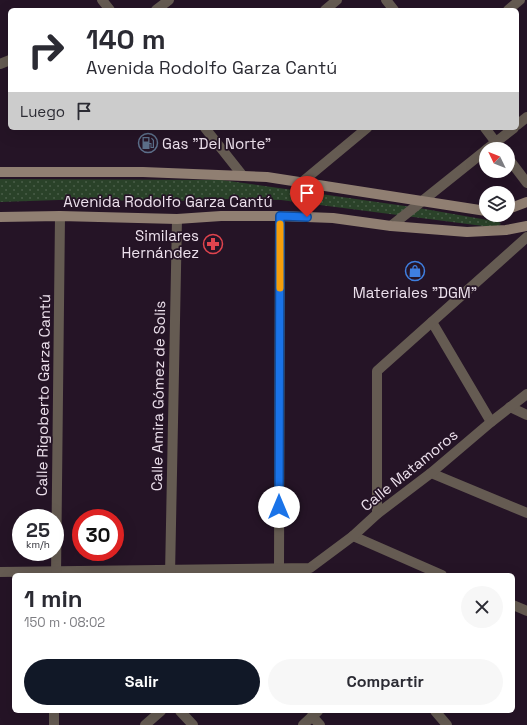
<!DOCTYPE html>
<html lang="es">
<head>
<meta charset="utf-8">
<style>
  :root { --surface:#fff; --page:#f7f7f7; --text:#2b2b33; --muted:#7c7c81; --accent:#111827 }
  body { margin:0; font-family:"Space Grotesk",sans-serif; background:var(--page); color:var(--text); height:100vh; display:flex; flex-direction:column; font-size:15px; white-space:nowrap }
  * { box-sizing:border-box; margin:0 }
  p { font-size:13px; color:var(--muted) }
  .icon { flex:none; width:22px; height:22px; fill:none; stroke:currentColor; stroke-width:2; stroke-linecap:round; stroke-linejoin:round }
  .map { position:relative; flex:1; overflow:hidden }
  .sheet { position:absolute; left:12px; top:573px; width:503px; height:140px; display:flex; flex-direction:column; background:var(--surface); border-radius:6px; box-shadow:0 4px 16px #0002 }
  .sheet>* { flex:none }
  .banner { position:absolute; left:8px; top:8px; width:511px; height:122px; border-radius:6px; box-shadow:0 4px 16px #0002; background:#fff; color:var(--text); overflow:hidden }
  .needle { width:26px; rotate:313deg }
  .controls { position:absolute; left:479px; top:142px; display:grid; gap:8px }
  .controls a { display:grid; place-items:center; width:36px; height:36px; border-radius:50%; background:var(--surface); box-shadow:0 4px 16px #0002; font-size:20px }
  .speed { position:absolute; left:12px; top:509px; display:flex; gap:8px; font-size:20px; font-weight:700; text-align:center }
  .speed>* { display:grid; place-content:center; width:52px; height:52px; border-radius:50%; background:var(--surface); box-shadow:0 4px 16px #0002; line-height:1 }
  .speed small { font-size:10px; font-weight:400 }
  .speed .limit { border:6px solid #d22; background:#fff; color:#111 }
  .pin { position:absolute; display:grid; place-items:center; width:34px; height:34px; color:#fff; margin:-41px -17px; border-radius:50% 50% 50% 0; rotate:-45deg; box-shadow:0 0 4px #0007 }
  .pin .icon { rotate:45deg }
  .me { position:absolute; width:44px; margin:-22px; rotate:0deg; stroke-linejoin:round; filter:drop-shadow(0 0 3px #0008) }
  .turn { display:flex; align-items:center; gap:14px; height:84px; padding:0 12px; font-size:18px }
  .turn .icon { width:52px; height:52px; stroke-width:2.5 }
  .turn b { display:block; font-size:28px; line-height:34px }
  .then { display:flex; align-items:center; height:38px; padding:0 12px; background:#0003; gap:8px; font-size:15px }
  .round { display:grid; place-items:center; flex:none; width:42px; height:42px; border-radius:21px; background:var(--page) }
  .headline { display:flex; align-items:center; justify-content:space-between; height:68px; padding:0 12px }
  h1 { font-size:24px; font-weight:800; line-height:30px }
  .primary-button { display:flex; gap:8px; margin-top:auto; padding:8px 12px }
  .primary-button a { flex:1; height:46px; border-radius:24px; background:var(--accent); color:#fff; font-size:16px; font-weight:800; line-height:46px; text-align:center }
  .primary-button a+a { background:var(--page); color:var(--text) }
  .map>svg:first-child { display:block }
</style>
</head>
<body>
<div class="map">
<svg width="527" height="725" viewBox="0 0 527 725">
  <defs>
    <pattern id="park-dots" width="8" height="8" patternUnits="userSpaceOnUse"><rect width="8" height="8" fill="#2a4229"/><path d="M2 2h.1M6 6h.1" fill="none" stroke="#495d48" stroke-width="1.8" stroke-linecap="round"/></pattern>
  </defs>
  <rect width="100%" height="100%" fill="#251426"/>
  <path fill="url(#park-dots)" d="M0,179L222,180L419,208L499,222L501,224L496,227L483,226L281,200L215,199L179,201L59,200L0,202Z"/>
  <g fill="none" stroke-linecap="round" stroke-linejoin="round">
    <g stroke="#655b52" stroke-width="10">
      <path d="M102,0L110,10"/>
      <path d="M386,0L394,10"/>
      <path d="M156,10L169,0"/>
      <path d="M325,10L337,0"/>
      <path d="M508,10L520,0"/>
      <path d="M0,64L10,60"/>
      <path d="M517,125L527,117"/>
      <path d="M205,128L243,176"/>
      <path d="M485,128L501,149"/>
      <path d="M487,149L514,128"/>
      <path d="M508,158L527,183"/>
      <path d="M302,182L367,128"/>
      <path d="M391,226L486,150"/>
      <path d="M432,322L491,422"/>
      <path d="M510,407L527,415"/>
      <path d="M431,473L527,513"/>
      <path d="M377,514V371L527,237"/>
      <path d="M353,536L442,575"/>
      <path d="M279,568L280,216"/>
      <path d="M0,572L310,568L353,536L377,514L431,473L491,422L527,394"/>
      <path d="M56,575L60,216"/>
      <path d="M170,575L177,219"/>
      <path d="M513,605L527,611"/>
      <path d="M180,711L193,725"/>
      <path d="M435,711L447,725"/>
      <path d="M312,716L320,725"/>
      <path d="M54,725V711"/>
      <path d="M145,725L161,711"/>
      <path d="M303,725L318,711"/>
    </g>
    <g stroke="#907f72" stroke-width="10">
      <path d="M0,172H143L267,177L486,211"/>
      <path d="M508,209L527,202"/>
      <path d="M0,217L60,216L177,219L221,216H280L333,218L391,226L467,232L506,230L527,226"/>
    </g>
  </g>
  <g fill="none" stroke-linecap="round" stroke-linejoin="round">
    <defs>
      <path id="route" d="M279,507L280,216L307,217"/>
    </defs>
    <use href="#route" stroke="#114b97" stroke-width="10"/>
    <use href="#route" stroke="#1a73e8" stroke-width="7"/>
    <path stroke="#f59e0b" stroke-width="7" d="M280,288V224"/>
  </g>
  <defs>
    <symbol id="fuel-ring" viewBox="-11 -11 22 22"><circle r="9.5" fill="#251426" stroke="#5c6f8a" stroke-width="1.5"/><path d="M-5.5-6h7V0h2V4h1.3V-2.5L3-4.5l.8-.8L6-3V5H2.5V1h-1V6h-7ZM-4.2-4.7v3.2H.2V-4.7Z" fill="#5c6f8a"/></symbol>
    <symbol id="pharmacy-ring" viewBox="-11 -11 22 22"><circle r="9.5" fill="#251426" stroke="#e0444e" stroke-width="1.5"/><path d="M-2-6h4v4h4v4h-4v4h-4v-4h-4v-4h4Z" fill="#e0444e"/></symbol>
    <symbol id="shop-ring" viewBox="-11 -11 22 22"><circle r="9.5" fill="#251426" stroke="#3f7fe0" stroke-width="1.5"/><path d="M-5-2.5h2.3a2.7 3.5 0 0 1 5.4 0H5L5.5 6h-11ZM-1.5-2.5h3a1.5 2.3 0 0 0-3 0Z" fill="#3f7fe0"/></symbol>
  </defs>
  <g fill-rule="evenodd">
    <use href="#fuel-ring" x="137" y="132" width="22" height="22"/>
    <use href="#pharmacy-ring" x="202" y="233" width="22" height="22"/>
    <use href="#shop-ring" x="404" y="260" width="22" height="22"/>
  </g>
  <g text-anchor="middle" dominant-baseline="central" stroke-width="3.5" stroke-linejoin="round" paint-order="stroke">
    <g font-size="15" fill="#ede1ed" stroke="#251426" text-anchor="start">
      <text x="162" y="143">Gas "Del Norte"</text>
      <text x="199" y="235" text-anchor="end">Similares<tspan x="199" dy="17">Hernández</tspan></text>
      <text x="415" y="292" text-anchor="middle">Materiales "DGM"</text>
    </g>
    <g font-size="15" fill="#ede1ed" stroke="#251426">
      <text x="168" y="201">Avenida Rodolfo Garza Cantú</text>
      <text transform="translate(43 395) rotate(-89)">Calle Rigoberto Garza Cantú</text>
      <text transform="translate(158 396) rotate(-89)">Calle Amira Gómez de Solis</text>
      <text transform="translate(409 470) rotate(-39)">Calle Matamoros</text>
    </g>
  </g>
</svg>
<div class="controls">
<a><svg class="needle" viewBox="-14 -14 28 28"><path d="M0-13l5 13h-10z" fill="#e53935"/><path d="M0 13l5-13h-10z" fill="#7c7c81"/></svg></a>
<a><svg class="icon" aria-label="layers" viewBox="0 0 24 24"><path d="M12 4l9 5-9 5-9-5zM3 14l9 5 9-5"/></svg></a>
</div>
<div class="speed"><div>25<small>km/h</small></div><div class="limit">30</div></div>
<div class="pin" style="left:307px;top:217px;background:#d93025"><svg class="icon" aria-label="arrive" viewBox="0 0 24 24"><path d="M6 21V4h12l-3 4 3 4H6"/></svg></div>
<svg class="me" style="left:279px;top:507px" viewBox="-20 -20 40 40"><circle r="19" fill="#fff"/><path d="M0-13L10 11 0 6-10 11z" fill="#1a73e8"/></svg>
<div class="banner">
<div class="turn"><svg class="icon" aria-label="right" viewBox="0 0 24 24"><path d="M7 20v-9h11M14 6l5 5-5 5"/></svg><div><b>140 m</b>Avenida Rodolfo Garza Cantú</div></div>
<div class="then">Luego<svg class="icon" aria-label="arrive" viewBox="0 0 24 24"><path d="M6 21V4h12l-3 4 3 4H6"/></svg></div>
</div>
<section class="sheet">
<div class="headline"><div><h1>1 min</h1><p>150 m · 08:02</p></div><a class="round"><svg class="icon" aria-label="close" viewBox="0 0 24 24"><path d="M6 6l12 12M18 6L6 18"/></svg></a></div>
<div class="primary-button"><a>Salir</a><a>Compartir</a></div>
</section>
</div>
</body>
</html>
